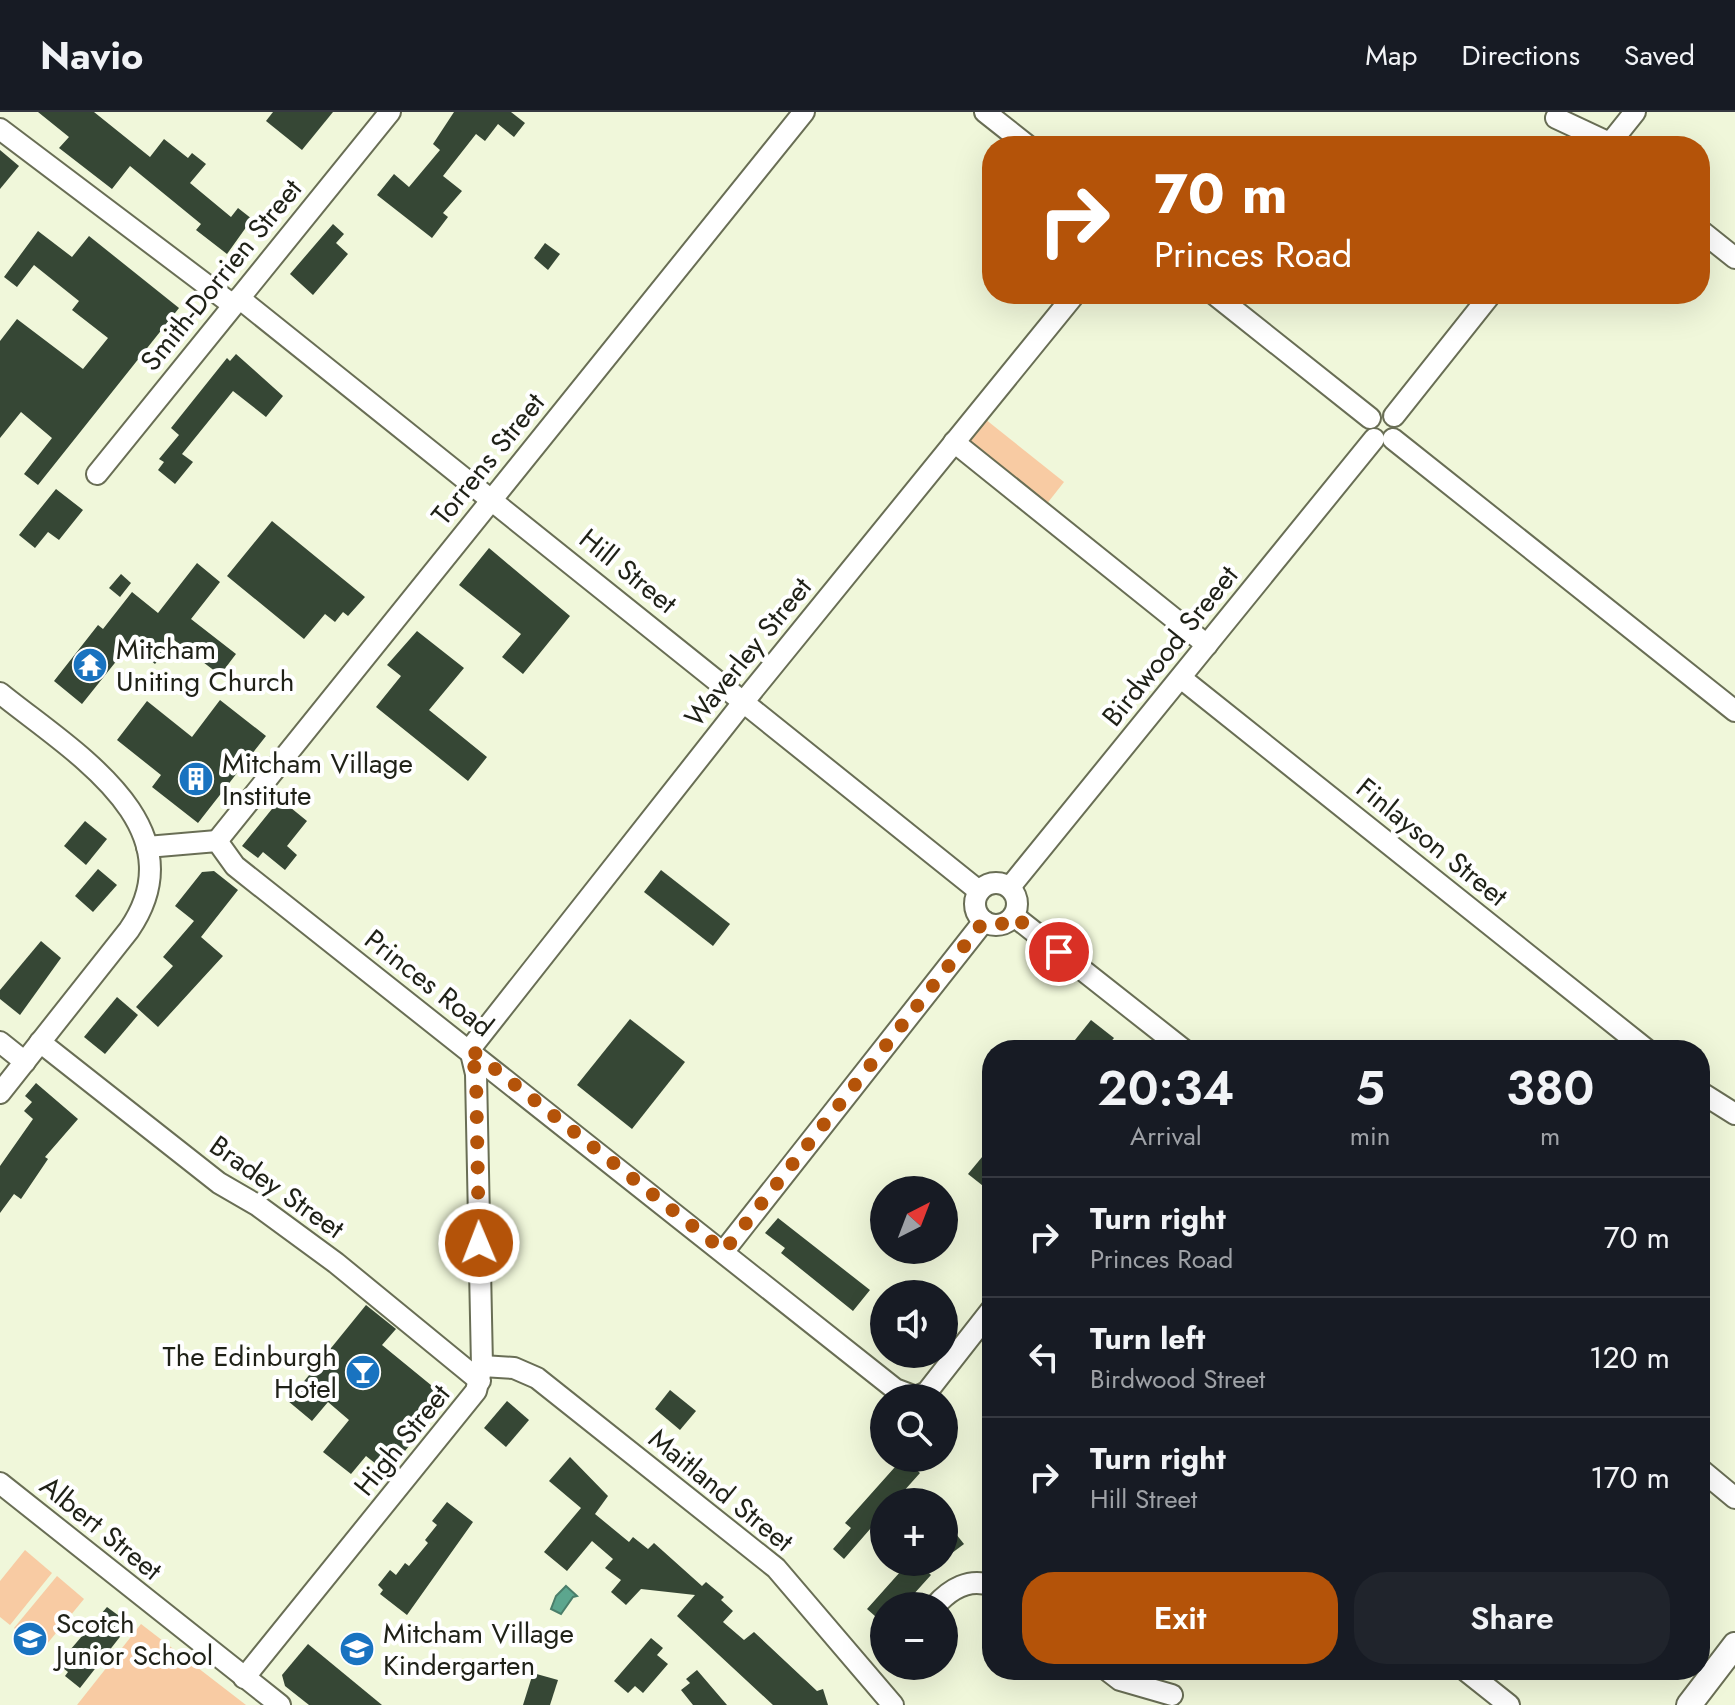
<!DOCTYPE html>
<html lang="en">
<head>
<meta charset="utf-8">
<style>
  :root { --surface:#171b24; --page:#20242c; --text:#f1f3f6; --muted:#9ea1a6; --line:#363941; --accent:#b45309 }
  body { margin:0; font-family:Jost,sans-serif; background:var(--page); color:var(--text); height:100vh; display:flex; flex-direction:column; font-size:30px; white-space:nowrap }
  * { box-sizing:border-box; margin:0 }
  p { font-size:26px; color:var(--muted) }
  .icon { flex:none; width:44px; height:44px; fill:none; stroke:currentColor; stroke-width:2; stroke-linecap:round; stroke-linejoin:round }
  .map { position:relative; flex:1; overflow:hidden }
  .drawer { position:absolute; left:982px; top:928px; width:728px; height:640px; display:flex; flex-direction:column; background:var(--surface); border-radius:32px; box-shadow:0 8px 32px #0002 }
  .drawer>* { flex:none }
  .guide { position:absolute; left:982px; top:24px; width:728px; height:168px; border-radius:32px; box-shadow:0 8px 32px #0002; background:#b45309; color:#fff; overflow:hidden }
  .needle { width:52px; rotate:42deg }
  .buttons { position:absolute; left:870px; top:1064px; display:grid; gap:16px }
  .buttons a { display:grid; place-items:center; width:88px; height:88px; border-radius:50%; background:var(--surface); box-shadow:0 8px 32px #0002; font-size:40px }
  .pin { position:absolute; display:grid; place-items:center; width:68px; height:68px; color:#fff; margin:-34px; border:4px solid #fff; border-radius:50%; box-shadow:0 2px 8px #0007 }
  .me { position:absolute; width:88px; margin:-44px; rotate:359deg; stroke-linejoin:round; filter:drop-shadow(0 0 6px #0008) }
  .turn { display:flex; align-items:center; gap:28px; height:168px; padding:0 40px; font-size:36px }
  .turn .icon { width:104px; height:104px; stroke-width:2.5 }
  .turn b { display:block; font-size:56px; line-height:68px }
  .eta { display:flex; justify-content:space-evenly; align-items:center; height:136px; text-align:center }
  .eta b { font-size:48px; font-weight:600; line-height:56px }
  .primary-button { display:flex; gap:16px; margin-top:auto; padding:16px 40px }
  .primary-button a { flex:1; height:92px; border-radius:32px; background:var(--accent); color:#fff; font-size:32px; font-weight:600; line-height:92px; text-align:center }
  .primary-button a+a { background:var(--page); color:var(--text) }
  ul { padding:0; list-style:none }
  li { display:flex; align-items:center; gap:24px; height:120px; padding:0 40px; border-top:2px solid var(--line) }
  li div { flex:1 }
  li b { display:block; font-size:30px }
  li em { font-style:normal }
  header { display:flex; align-items:center; gap:48px; box-sizing:border-box; height:112px; padding:0 40px; background:var(--surface); border-bottom:2px solid var(--line) }
  header strong { font-size:38px }
  nav { display:flex; gap:44px; margin-inline-start:auto; font-size:28px }
  .map>svg:first-child { display:block }
</style>
</head>
<body>
<header>
<strong>Navio</strong>
<nav><a>Map</a><a>Directions</a><a>Saved</a></nav>
</header>
<div class="map">
<svg width="1735" height="1593" viewBox="0 0 1735 1593">
  <rect width="100%" height="100%" fill="#f0f7da"/>
  <g fill="#f8cba3">
    <path d="M980,303L1064,370L1042,398L959,331Z"/>
    <path d="M25,1438L52,1461L10,1513L0,1505V1469Z"/>
    <path d="M57,1464L84,1487L42,1538L14,1516Z"/>
    <path d="M141,1512L246,1593H77Z"/>
  </g>
  <path fill="#5ca68e" stroke="#4a7e6a" stroke-width="2" d="M566,1474L577,1484L573,1485L561,1502L551,1497L556,1484Z"/>
  <g fill="#364735">
    <path d="M38,0H94L150,45L164,27L188,46L192,41L206,52L190,71L231,105L238,96L252,107L227,142L196,118L201,112L130,54L112,77L59,36L69,25Z"/>
    <path d="M273,0H333L302,38L266,9Z"/>
    <path d="M454,0H511L525,11L514,25L498,12L485,29L476,22L443,64L462,79L443,101L448,105L432,126L377,83L394,62L409,75L440,38L433,32Z"/>
    <path d="M0,38L19,54L0,77Z"/>
    <path d="M333,112L344,122L336,131L348,142L313,183L290,162Z"/>
    <path d="M38,119L72,145L89,124L179,196L38,373L24,362L52,326L21,300L0,326V229L17,207L83,257L108,226L72,198L79,189L34,153L17,175L4,165Z"/>
    <path d="M545,131L560,142L548,158L534,146Z"/>
    <path d="M236,242L283,284L266,305L233,279L182,342L193,350L175,372L158,358L164,350L159,347L179,323L171,316L227,246L230,249Z"/>
    <path d="M56,377L83,398L59,428L48,420L35,436L19,423Z"/>
    <path d="M272,409L365,485L348,504L343,500L335,510L325,502L304,527L227,464Z"/>
    <path d="M489,436L570,504L523,562L502,545L521,522L459,473Z"/>
    <path d="M197,451L220,470L191,507L236,542L220,563L174,528L155,552L130,532L82,592L54,569L98,513L103,517L132,480L158,501Z"/>
    <path d="M121,462L131,471L120,485L109,476Z"/>
    <path d="M417,519L464,556L429,598L487,645L468,669L376,595L401,564L387,553Z"/>
    <path d="M220,588L266,624L198,711L152,675L161,663L117,628L147,589L192,625Z"/>
    <path d="M280,687L307,709L287,734L297,743L285,758L263,740L258,746L242,734Z"/>
    <path d="M85,709L107,727L86,753L64,734Z"/>
    <path d="M98,757L117,773L93,800L75,784Z"/>
    <path d="M661,758L730,812L713,834L644,780Z"/>
    <path d="M214,759L238,778L201,825L223,844L158,915L136,895L173,854L163,845L194,809L175,794L202,760Z"/>
    <path d="M41,829L61,846L20,903L0,887V878Z"/>
    <path d="M117,885L138,903L105,942L84,925Z"/>
    <path d="M630,907L685,950L632,1017L577,973Z"/>
    <path d="M1091,908L1114,926L1104,938H1067Z"/>
    <path d="M36,971L78,1007L45,1045L48,1047L21,1087L14,1082L0,1101V1054L33,1007L24,999L32,990L25,984Z"/>
    <path d="M992,1033V1081L968,1062Z"/>
    <path d="M778,1106L870,1178L853,1199L781,1141L785,1136L765,1121Z"/>
    <path d="M366,1193L396,1217L382,1233L448,1287L400,1345L389,1336L376,1352L366,1344L351,1362L323,1340L349,1308L328,1290L312,1309L288,1289Z"/>
    <path d="M670,1278L696,1299L680,1318L655,1297Z"/>
    <path d="M507,1289L529,1308L506,1335L484,1316Z"/>
    <path d="M570,1345L608,1384L595,1402L629,1430L633,1425L648,1437L654,1431L702,1474L706,1470L724,1485L721,1488L733,1499L723,1510L744,1528L754,1520L817,1579L823,1577L828,1593H773L677,1504L695,1483L641,1477L626,1493L611,1480L621,1468L605,1456L613,1447L592,1429L567,1459L544,1440L581,1396L549,1369Z"/>
    <path d="M903,1346L920,1361L894,1390H884V1401L844,1447L833,1437L851,1416L845,1411Z"/>
    <path d="M447,1390L473,1410L407,1503L380,1482L383,1478L378,1473L390,1458L396,1463L405,1451L409,1454L428,1431L425,1428L437,1413L432,1409Z"/>
    <path d="M944,1407L964,1432L944,1447Z"/>
    <path d="M909,1450H941L928,1460L931,1463L903,1494H884V1512L867,1497Z"/>
    <path d="M107,1495L130,1512L80,1576L65,1564L68,1560L58,1552Z"/>
    <path d="M651,1526L663,1536L657,1543L668,1552L643,1581L635,1574L628,1581L614,1569Z"/>
    <path d="M308,1532L382,1593H309L285,1574L282,1563Z"/>
    <path d="M697,1558L727,1593H693L681,1578L690,1571L686,1567Z"/>
    <path d="M533,1561L558,1568L550,1593H523Z"/>
  </g>
  <g fill="none" stroke-linecap="round" stroke-linejoin="round">
    <defs>
      <g id="minor">
        <path d="M985,0L1028,34"/>
        <path d="M1556,6L1616,34"/>
        <path d="M0,17L233,193"/>
        <path d="M1611,30L1635,0"/>
        <path d="M1700,118L1735,146"/>
        <path d="M1214,182L1370,306"/>
        <path d="M239,186L979,779"/>
        <path d="M1394,304L1491,182"/>
        <path d="M1393,327L1735,599"/>
        <path d="M954,330L1207,533"/>
        <path d="M97,362L390,0"/>
        <path d="M1181,566L1647,938"/>
        <path d="M0,581C70,638 201,713 129,818L0,981"/>
        <path d="M217,729L804,0"/>
        <path d="M147,735L217,729L235,754L895,1277L916,1285L927,1280L992,1197"/>
        <circle cx="996" cy="792" r="21"/>
        <path d="M1010,775L1374,327"/>
        <path d="M1014,804L1184,938"/>
        <path d="M0,930L25,950"/>
        <path d="M40,930L219,1071L257,1093L336,1151L480,1269"/>
        <path d="M1700,980L1735,1002"/>
        <path d="M724,1139L984,809"/>
        <path d="M482,1254L514,1256L537,1266L776,1456L893,1593"/>
        <path d="M1700,1357L1735,1386"/>
        <path d="M0,1371L280,1593"/>
        <path d="M935,1494C950,1477 970,1465 992,1474"/>
        <path d="M1107,1558L1120,1568L1172,1583"/>
        <path d="M1465,1558L1509,1593"/>
        <path d="M244,1566L476,1279L482,1254L476,962L470,937L745,588L1075,182"/>
      </g>
      <path id="major" d="M1689,1593L1735,1533"/>
    </defs>
    <use href="#minor" stroke="#696e55" stroke-width="24"/>
    <use href="#major" stroke="#696e55" stroke-width="28"/>
    <use href="#minor" stroke="#fff" stroke-width="20"/>
    <use href="#major" stroke="#fff" stroke-width="24"/>
  </g>
  <g fill="none" stroke-linecap="round" stroke-linejoin="round">
    <path stroke="#b45309" stroke-width="14" stroke-dasharray="0 25.2" d="M479,1131L476,962L470,937L724,1139L984,809L1004,812L1014,804L1059,840"/>
  </g>
  <defs>
    <symbol id="temple-disc" viewBox="-11 -11 22 22"><circle r="9.5" fill="#1973c0" stroke="#fff"/><path d="M0-6L5-2H3V0L6.5 2.5H4V6H1.5V3h-3V6H-4V2.5H-6.5L-3 0V-2H-5Z" fill="#fff"/></symbol>
    <symbol id="building-disc" viewBox="-11 -11 22 22"><circle r="9.5" fill="#1973c0" stroke="#fff"/><path d="M-4-6H4V6H1V3H-1V6H-4ZM-2.5-4.3h1.7v1.8h-1.7ZM.8-4.3h1.7v1.8H.8ZM-2.5-1h1.7V.8h-1.7ZM.8-1h1.7V.8H.8Z" fill="#fff"/></symbol>
    <symbol id="bar-disc" viewBox="-11 -11 22 22"><circle r="9.5" fill="#1973c0" stroke="#fff"/><path d="M-6-5H6L.8 .8V4.5H3.5V6h-7V4.5H-.8V.8Z" fill="#fff"/></symbol>
    <symbol id="school-disc" viewBox="-11 -11 22 22"><circle r="9.5" fill="#1973c0" stroke="#fff"/><path d="M0-5L7-2L0 1L-7-2ZM-4 1L0 2.5L4 1V4Q0 6-4 4Z" fill="#fff"/></symbol>
  </defs>
  <g fill-rule="evenodd">
    <use href="#temple-disc" x="70" y="533" width="40" height="40"/>
    <use href="#building-disc" x="176" y="647" width="40" height="40"/>
    <use href="#bar-disc" x="343" y="1240" width="40" height="40"/>
    <use href="#school-disc" x="10" y="1507" width="40" height="40"/>
    <use href="#school-disc" x="337" y="1517" width="40" height="40"/>
  </g>
  <g text-anchor="middle" dominant-baseline="central" stroke-width="8" stroke-linejoin="round" paint-order="stroke">
    <g font-size="28" fill="#1f2117" stroke="#fff">
      <text transform="translate(221 163) rotate(-51)">Smith-Dorrien Street</text>
      <text transform="translate(488 347) rotate(-51)">Torrens Street</text>
      <text transform="translate(628 459) rotate(39)">Hill Street</text>
      <text transform="translate(1170 534) rotate(-51)">Birdwood Sreeet</text>
      <text transform="translate(748 540) rotate(-51)">Waverley Street</text>
      <text transform="translate(1432 730) rotate(39)">Finlayson Street</text>
      <text transform="translate(429 871) rotate(38)">Princes Road</text>
      <text transform="translate(277 1075) rotate(35)">Bradey Street</text>
      <text transform="translate(402 1328) rotate(-51)">High Street</text>
      <text transform="translate(721 1378) rotate(39)">Maitland Street</text>
      <text transform="translate(101 1416) rotate(39)">Albert Street</text>
    </g>
    <g font-size="28" fill="#1f2117" stroke="#fff" text-anchor="start">
      <text x="116" y="537">Mitcham<tspan x="116" dy="32">Uniting Church</tspan></text>
      <text x="222" y="651">Mitcham Village<tspan x="222" dy="32">Institute</tspan></text>
      <text x="337" y="1244" text-anchor="end">The Edinburgh<tspan x="337" dy="32">Hotel</tspan></text>
      <text x="56" y="1511">Scotch<tspan x="56" dy="32">Junior School</tspan></text>
      <text x="383" y="1521">Mitcham Village<tspan x="383" dy="32">Kindergarten</tspan></text>
    </g>
  </g>
</svg>
<div class="buttons">
<a><svg class="needle" viewBox="-14 -14 28 28"><path d="M0-13l5 13h-10z" fill="#e53935"/><path d="M0 13l5-13h-10z" fill="#9ea1a6"/></svg></a>
<a><svg class="icon" aria-label="sound" viewBox="0 0 24 24"><path d="M4 9h4l5-4v14l-5-4H4zM17 9q2 3 0 6"/></svg></a>
<a><svg class="icon" aria-label="search" viewBox="0 0 24 24"><circle cx="10" cy="10" r="6"/><path d="M15 15l6 6"/></svg></a>
<a>+</a>
<a>−</a>
</div>
<div class="pin" style="left:1059px;top:840px;background:#d93025"><svg class="icon" aria-label="arrive" viewBox="0 0 24 24"><path d="M6 21V4h12l-3 4 3 4H6"/></svg></div>
<svg class="me" style="left:479px;top:1131px" viewBox="-20 -20 40 40"><circle r="17" fill="#b45309" stroke="#fff" stroke-width="3"/><path d="M0-11L8 9 0 5-8 9z" fill="#fff"/></svg>
<div class="guide">
<div class="turn"><svg class="icon" aria-label="right" viewBox="0 0 24 24"><path d="M7 20v-9h11M14 6l5 5-5 5"/></svg><div><b>70 m</b>Princes Road</div></div>
</div>
<section class="drawer">
<div class="eta">
<div><b>20:34</b><p>Arrival</p></div>
<div><b>5</b><p>min</p></div>
<div><b>380</b><p>m</p></div>
</div>
<ul>
<li><svg class="icon" aria-label="right" viewBox="0 0 24 24"><path d="M7 20v-9h11M14 6l5 5-5 5"/></svg><div><b>Turn right</b><p>Princes Road</p></div><em>70 m</em></li>
<li><svg class="icon" aria-label="left" viewBox="0 0 24 24"><path d="M17 20v-9H6M10 6l-5 5 5 5"/></svg><div><b>Turn left</b><p>Birdwood Street</p></div><em>120 m</em></li>
<li><svg class="icon" aria-label="right" viewBox="0 0 24 24"><path d="M7 20v-9h11M14 6l5 5-5 5"/></svg><div><b>Turn right</b><p>Hill Street</p></div><em>170 m</em></li>
</ul>
<div class="primary-button"><a>Exit</a><a>Share</a></div>
</section>
</div>
</body>
</html>
